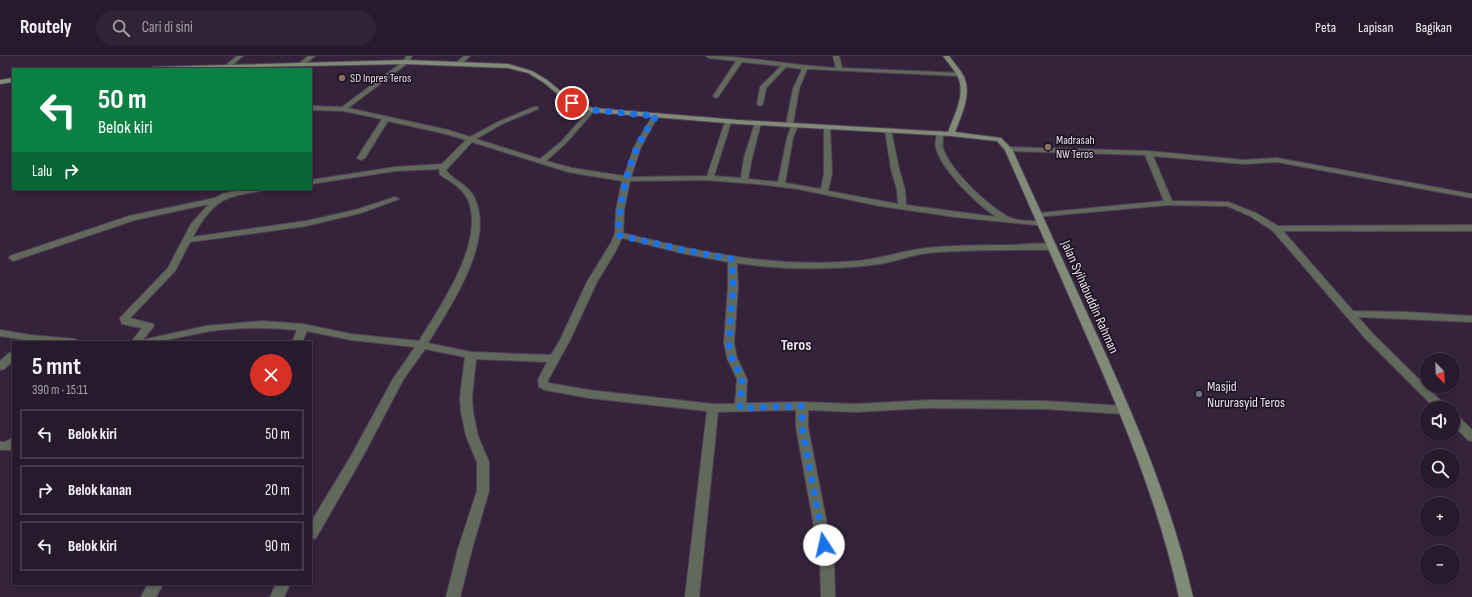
<!DOCTYPE html>
<html lang="id">
<head>
<meta charset="utf-8">
<style>
  :root { --surface:#281a2d; --page:#302335; --text:#f1f3f6; --muted:#a5a1aa; --line:#443849 }
  body { margin:0; font-family:"Sofia Sans Condensed",sans-serif; background:var(--page); color:var(--text); height:100vh; display:flex; flex-direction:column; font-size:15px; white-space:nowrap }
  * { box-sizing:border-box; margin:0 }
  p { font-size:13px; color:var(--muted) }
  .icon { flex:none; width:22px; height:22px; fill:none; stroke:currentColor; stroke-width:2; stroke-linecap:round; stroke-linejoin:round }
  .map { position:relative; flex:1; overflow:hidden }
  .drawer { position:absolute; left:12px; top:285px; width:300px; height:244px; display:flex; flex-direction:column; background:var(--surface); border-radius:0px; box-shadow:0 2px 6px #0003,0 0 0 1px var(--line) }
  .drawer>* { flex:none }
  .banner { position:absolute; left:12px; top:12px; width:300px; height:122px; border-radius:0px; box-shadow:0 2px 6px #0003,0 0 0 1px var(--line); background:#0b8043; color:#fff; overflow:hidden }
  .needle { width:26px; rotate:157deg }
  .fabs { position:absolute; left:1420px; top:297px; display:grid; gap:8px }
  .fabs a { display:grid; place-items:center; width:40px; height:40px; border-radius:50%; background:var(--surface); box-shadow:0 2px 6px #0003,0 0 0 1px var(--line); font-size:20px }
  .pin { position:absolute; display:grid; place-items:center; width:34px; height:34px; color:#fff; margin:-17px; border:2px solid #fff; border-radius:50%; box-shadow:0 1px 4px #0007 }
  .me { position:absolute; width:44px; margin:-22px; rotate:350deg; stroke-linejoin:round; filter:drop-shadow(0 0 3px #0008) }
  .turn { display:flex; align-items:center; gap:14px; height:84px; padding:0 20px; font-size:18px }
  .turn .icon { width:52px; height:52px; stroke-width:2.5 }
  .turn b { display:block; font-size:28px; line-height:34px }
  .then { display:flex; align-items:center; height:38px; padding:0 20px; background:#0003; gap:8px; font-size:15px }
  .round { display:grid; place-items:center; flex:none; width:42px; height:42px; border-radius:21px; background:var(--page) }
  .overview { display:flex; align-items:center; justify-content:space-between; height:68px; padding:0 20px }
  h1 { font-size:24px; font-weight:700; line-height:30px }
  ul { padding:0; list-style:none }
  li { display:flex; align-items:center; gap:12px; height:50px; margin:0 8px 6px; padding:0 12px; border:2px solid var(--line); border-radius:0px }
  li div { flex:1 }
  li b { display:block; font-size:15px }
  li em { font-style:normal }
  header { display:flex; align-items:center; gap:24px; box-sizing:border-box; height:56px; padding:0 20px; background:var(--surface); border-bottom:1px solid var(--line) }
  header strong { font-size:19px }
  nav { display:flex; gap:22px; margin-inline-start:auto; font-size:14px }
  .search { width:280px; height:36px; background:var(--page); display:flex; align-items:center; gap:10px; box-sizing:border-box; padding:0 14px; border-radius:22px; color:var(--muted); font-size:15px }
  .map>svg:first-child { display:block }
</style>
</head>
<body>
<header>
<strong>Routely</strong>
<div class="search"><svg class="icon" aria-label="search" viewBox="0 0 24 24"><circle cx="10" cy="10" r="6"/><path d="M15 15l6 6"/></svg>Cari di sini</div>
<nav><a>Peta</a><a>Lapisan</a><a>Bagikan</a></nav>
</header>
<div class="map">
<svg width="1472" height="541" viewBox="0 0 1472 541">
  <rect width="100%" height="100%" fill="#35233c"/>
  <g fill="none" stroke-linecap="round" stroke-linejoin="round">
    <defs>
      <g id="street">
        <path d="M237,0H243L230,11H226V9Z"/>
        <path d="M308,0H315L304,9H300V7Z"/>
        <path d="M406,0H412L408,7L348,52L448,74L470,81L498,66L534,51H538V53L502,68L476,83L540,103L562,85L590,53H594V55L566,87L546,105L572,112L624,120L634,91L653,59H657L658,60L641,91L631,121L707,120L725,66L728,64L731,66L714,120L741,122L744,102L755,67L758,65L761,67L752,102L748,123L778,126L787,82L791,71L786,69L793,33L802,13L786,11L766,32L763,48L760,50L757,48L760,31L781,10L742,6L718,41L716,42L713,40L736,5L709,2L706,0C750,0 793,10 836,12L833,0H839L842,12L961,17V19L959,20L807,13L799,33L793,68L798,69L793,82L785,127L821,133L824,118V71L827,69L830,71L832,118L828,135L898,148L897,134L891,113L885,74L888,72L891,74L899,113L905,134L906,149L997,161C979,151 941,113 936,92C935,88 936,82 937,77L940,75L943,77C943,82 942,88 943,92C950,115 991,153 1011,162C1018,165 1034,165 1042,165L1046,168L1045,170L955,161L880,150L798,133L757,128L705,124L630,125L624,154L623,177C701,197 776,212 857,205C880,203 902,195 926,192C955,189 984,189 1014,189C1027,188 1043,186 1056,189L1057,191L1053,194C1011,194 969,193 928,197C911,199 896,205 880,208C833,214 783,214 737,207L738,231L734,287L737,302L747,323L746,347L802,346L856,348L929,344L1045,345L1124,350L1128,351L1130,354L1128,357L1124,358L1045,353L929,352L856,356L808,354V371L834,504L835,541H821L820,504L796,371V354L718,356L699,541H685L707,355L589,342L545,334L539,331L538,324L547,306L476,303L472,341L473,356L478,380L489,406V435L472,493L460,541H446L458,493L477,435V406L466,380L461,356L460,341L465,301L425,293L403,324L362,402L316,482L311,483V466L351,400L393,323L415,291L351,284L307,275L302,286H292L297,274C266,271 236,271 205,276C184,280 164,286 142,286L147,283L206,270L262,265L303,268L351,278L419,285C440,251 489,181 466,140C460,131 449,124 440,119L439,113L395,115L311,128V124L395,111L442,108L466,84L446,78L388,65L365,102L361,104L357,102L382,63L343,55L311,54V50L342,51L404,5ZM472,86L568,116L622,125L616,154L615,177L611,187L587,226L560,284L551,299L471,296L428,287C450,251 496,184 474,141C468,128 452,124 446,114ZM622,182L681,197L728,206V231L724,287L727,302L737,323L735,348H713L589,334L548,327V324L570,284L597,226L614,198Z"/>
        <path d="M464,0H470L461,8H457V6Z"/>
        <path d="M1005,91L1148,95L1244,104L1277,102L1472,138V142L1277,106L1244,108L1153,100L1172,145L1228,146L1256,157L1278,170L1472,169V175H1283L1353,255L1406,256L1472,260V266L1358,261L1373,278L1448,352H1435L1365,282L1273,175L1250,160L1227,150L1169,149L1036,161L1035,159L1039,157L1164,145L1145,99L1008,95H1005Z"/>
        <path d="M246,133H261L260,135C249,137 239,138 229,142C214,146 199,168 193,181L306,165L355,154L395,141L399,143L361,157L306,170L190,186L175,215L130,262L153,268L154,270L141,286H131L142,272L122,268L120,262L168,212L191,168L209,148L135,164L16,204L13,205L9,202L10,200L129,160L215,142L222,138Z"/>
        <path d="M0,274L30,279L75,283L80,286H39L0,280Z"/>
        <path d="M13,296V305L4,313L0,314V305L9,297Z"/>
        <path d="M1453,358L1457,359L1472,374V385L1468,384L1453,369Z"/>
        <path d="M13,382L12,394H0V386H5Z"/>
        <path d="M148,528H163L156,541H141Z"/>
        <path d="M276,528H290L284,541H270Z"/>
      </g>
      <g id="secondary">
        <path d="M943,0H949C954,7 960,13 964,21C972,38 961,60 955,76L1001,82L1012,93C1038,150 1064,207 1090,264C1131,353 1171,444 1193,541H1179C1158,445 1120,355 1080,265C1055,208 1030,151 1005,94L997,85L951,80L738,68L592,56L570,48L543,26L528,17L508,12L406,8L150,13L153,11L406,4L508,8L532,15L547,24L574,46L593,52L738,64L948,76C954,60 966,38 958,21C954,13 948,7 943,0Z"/>
        <path d="M13,22V26L0,28V24Z"/>
      </g>
    </defs>
    <use href="#street" stroke="#524159" stroke-width="2"/>
    <use href="#secondary" stroke="#524159" stroke-width="2"/>
    <use href="#street" fill="#61695b" fill-rule="evenodd"/>
    <use href="#secondary" fill="#7f8b76" fill-rule="evenodd"/>
  </g>
  <g fill="none" stroke-linecap="round" stroke-linejoin="round">
    <path stroke="#1a73e8" stroke-width="7" stroke-dasharray="0 12.6" d="M572,47L592,54L656,60C630,94 620,138 618,179L684,194L732,203L733,231L729,288L732,302L742,322L740,352L802,350V371L824,489"/>
  </g>
  <g fill="#8d6e63" stroke="#18101c" stroke-width="1.5">
    <circle cx="342" cy="22" r="4"/>
    <circle cx="1048" cy="91" r="4"/>
  </g>
  <circle fill="#6b7280" stroke="#18101c" stroke-width="1.5" cx="1199" cy="338" r="4"/>
  <g text-anchor="middle" dominant-baseline="central" stroke-width="3" stroke-linejoin="round" paint-order="stroke">
    <g font-size="12" fill="#ebe0f0" stroke="#18101c" text-anchor="start">
      <text x="350" y="22">SD Inpres Teros</text>
      <text x="1056" y="84">Madrasah<tspan x="1056" dy="14">NW Teros</tspan></text>
    </g>
    <g font-size="14" fill="#ebe0f0" stroke="#18101c">
      <text transform="translate(1090 241) rotate(66)">Jalan Syihabuddin Rahman</text>
    </g>
    <g font-size="14" fill="#ebe0f0" stroke="#18101c" text-anchor="start">
      <text x="1207" y="330">Masjid<tspan x="1207" dy="16">Nururasyid Teros</tspan></text>
    </g>
    <g font-size="16" font-weight="bold" fill="#ebe0f0" stroke="#18101c">
      <text x="796" y="289">Teros</text>
    </g>
  </g>
</svg>
<div class="fabs">
<a><svg class="needle" viewBox="-14 -14 28 28"><path d="M0-13l5 13h-10z" fill="#e53935"/><path d="M0 13l5-13h-10z" fill="#a5a1aa"/></svg></a>
<a><svg class="icon" aria-label="sound" viewBox="0 0 24 24"><path d="M4 9h4l5-4v14l-5-4H4zM17 9q2 3 0 6"/></svg></a>
<a><svg class="icon" aria-label="search" viewBox="0 0 24 24"><circle cx="10" cy="10" r="6"/><path d="M15 15l6 6"/></svg></a>
<a>+</a>
<a>−</a>
</div>
<div class="pin" style="left:572px;top:47px;background:#d93025"><svg class="icon" aria-label="arrive" viewBox="0 0 24 24"><path d="M6 21V4h12l-3 4 3 4H6"/></svg></div>
<svg class="me" style="left:824px;top:489px" viewBox="-20 -20 40 40"><circle r="19" fill="#fff"/><path d="M0-13L10 11 0 6-10 11z" fill="#1a73e8"/></svg>
<div class="banner">
<div class="turn"><svg class="icon" aria-label="left" viewBox="0 0 24 24"><path d="M17 20v-9H6M10 6l-5 5 5 5"/></svg><div><b>50 m</b>Belok kiri</div></div>
<div class="then">Lalu<svg class="icon" aria-label="right" viewBox="0 0 24 24"><path d="M7 20v-9h11M14 6l5 5-5 5"/></svg></div>
</div>
<section class="drawer">
<div class="overview"><div><h1>5 mnt</h1><p>390 m · 15:11</p></div><a class="round" style="background:#d93025;color:#fff"><svg class="icon" aria-label="close" viewBox="0 0 24 24"><path d="M6 6l12 12M18 6L6 18"/></svg></a></div>
<ul>
<li><svg class="icon" aria-label="left" viewBox="0 0 24 24"><path d="M17 20v-9H6M10 6l-5 5 5 5"/></svg><div><b>Belok kiri</b></div><em>50 m</em></li>
<li><svg class="icon" aria-label="right" viewBox="0 0 24 24"><path d="M7 20v-9h11M14 6l5 5-5 5"/></svg><div><b>Belok kanan</b></div><em>20 m</em></li>
<li><svg class="icon" aria-label="left" viewBox="0 0 24 24"><path d="M17 20v-9H6M10 6l-5 5 5 5"/></svg><div><b>Belok kiri</b></div><em>90 m</em></li>
</ul>
</section>
</div>
</body>
</html>
